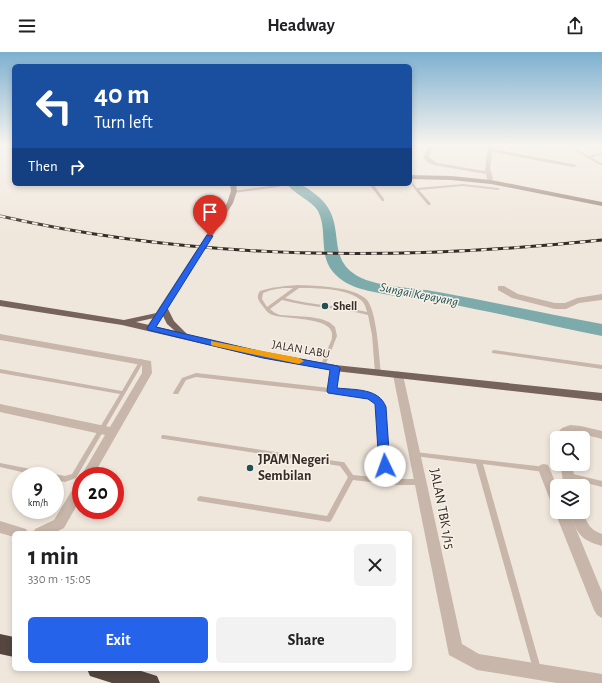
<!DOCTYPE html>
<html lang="en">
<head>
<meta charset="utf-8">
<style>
  :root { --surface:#fff; --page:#f2f2f2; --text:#202124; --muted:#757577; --accent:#2563eb }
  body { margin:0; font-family:"Alegreya Sans",sans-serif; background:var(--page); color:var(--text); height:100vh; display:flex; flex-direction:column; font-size:15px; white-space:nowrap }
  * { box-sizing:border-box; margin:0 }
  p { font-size:13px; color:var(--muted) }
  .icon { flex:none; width:22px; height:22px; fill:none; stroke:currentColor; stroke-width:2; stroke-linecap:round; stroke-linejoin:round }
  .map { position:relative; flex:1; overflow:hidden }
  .side { position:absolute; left:12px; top:479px; width:400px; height:140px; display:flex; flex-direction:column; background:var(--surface); border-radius:6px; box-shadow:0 2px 6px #0003 }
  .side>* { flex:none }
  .banner { position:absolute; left:12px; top:12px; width:400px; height:122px; border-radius:6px; box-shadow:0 2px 6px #0003; background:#1a4fa0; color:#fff; overflow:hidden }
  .fabs { position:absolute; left:550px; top:379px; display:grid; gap:8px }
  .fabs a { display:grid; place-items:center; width:40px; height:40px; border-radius:6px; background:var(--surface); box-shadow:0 2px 6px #0003; font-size:20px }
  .speed { position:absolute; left:12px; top:415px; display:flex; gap:8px; font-size:20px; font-weight:700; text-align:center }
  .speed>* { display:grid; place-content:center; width:52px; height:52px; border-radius:50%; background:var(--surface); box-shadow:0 2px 6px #0003; line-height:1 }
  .speed small { font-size:10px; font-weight:400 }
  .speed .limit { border:6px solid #d22; background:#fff; color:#111 }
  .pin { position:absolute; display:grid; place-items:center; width:34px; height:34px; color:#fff; margin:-41px -17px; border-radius:50% 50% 50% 0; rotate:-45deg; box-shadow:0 0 4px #0007 }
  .pin .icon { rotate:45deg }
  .me { position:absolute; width:44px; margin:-22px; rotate:357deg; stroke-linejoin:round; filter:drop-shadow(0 0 3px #0008) }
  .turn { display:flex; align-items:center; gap:14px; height:84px; padding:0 16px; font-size:18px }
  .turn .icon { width:52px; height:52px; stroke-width:2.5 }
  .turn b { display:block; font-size:28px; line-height:34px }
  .then { display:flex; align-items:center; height:38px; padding:0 16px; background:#0003; gap:8px; font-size:15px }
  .round { display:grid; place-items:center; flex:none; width:42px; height:42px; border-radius:6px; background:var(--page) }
  .headline { display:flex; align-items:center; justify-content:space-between; height:68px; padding:0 16px }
  h1 { font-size:24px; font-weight:700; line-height:30px }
  .button { display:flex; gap:8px; margin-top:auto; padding:8px 16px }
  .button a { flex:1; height:46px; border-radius:6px; background:var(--accent); color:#fff; font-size:16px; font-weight:700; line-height:46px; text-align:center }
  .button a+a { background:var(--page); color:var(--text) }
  header { display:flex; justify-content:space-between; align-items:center; height:52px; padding:0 16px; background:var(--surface); font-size:18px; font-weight:700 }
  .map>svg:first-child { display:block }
</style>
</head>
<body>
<header><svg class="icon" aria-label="menu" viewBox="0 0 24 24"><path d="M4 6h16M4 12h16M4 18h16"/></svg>Headway<svg class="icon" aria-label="share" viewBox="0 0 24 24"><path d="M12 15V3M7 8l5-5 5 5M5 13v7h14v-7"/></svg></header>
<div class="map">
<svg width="602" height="631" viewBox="0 0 602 631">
  <rect width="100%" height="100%" fill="#f0e7dc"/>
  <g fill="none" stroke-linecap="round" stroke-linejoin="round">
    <path fill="#7daaab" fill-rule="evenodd" d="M288,132C301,132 305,134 315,142C349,167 325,201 353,221C373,236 413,235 438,240C493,250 547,262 602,272V284C548,273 493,260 439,250C412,245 384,244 358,236C349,233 340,228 333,220C318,202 328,179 318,159C313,149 289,139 288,132Z"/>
    <g fill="#c7b6a9" fill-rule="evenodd">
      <path d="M567,93H571L588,104L602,101V103L591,105L602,112V114L588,106H586V105Z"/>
      <path d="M410,128L417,136L463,132L498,136L500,137L498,138L463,134L419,138L431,152L429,153H428C423,146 411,135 410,128Z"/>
      <path d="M280,132H285L278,135L233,141L231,140L233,139L277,133Z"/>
      <path d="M369,132H373L384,147V149H382Z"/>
      <path d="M298,233C316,234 354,234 367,248C377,260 379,305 381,321L380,322L378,323L375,321L372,283L368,263C340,255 310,256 282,248L270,257L275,261L280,263L310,265L321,267L329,270L335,275L337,284L325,314L323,316L321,314C323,307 326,300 329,294C330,291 332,288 332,285C336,264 285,268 273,263C268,262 265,257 262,253C258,248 256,245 260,239C272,235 285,234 298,233ZM283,236H293L267,255L262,247L263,241L271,238ZM299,236C317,236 348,236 362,249C365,252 366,256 367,260C340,253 312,254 285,246Z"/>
      <path d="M494,298L602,313V317L492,301V299Z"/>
      <path d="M142,307L144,309L76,426L65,430L55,428V424H39L0,415V411L51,421L54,423L55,422L65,424L72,422L120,342L0,321V317L122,339L140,308Z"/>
      <path d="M335,314L338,316L335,337L371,341L373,342L381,349L384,355L389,427H419L421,428L422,430L421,432L419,433H396L353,428L331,469L329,470L198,449L197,447L198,445L200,444L327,464L348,425L340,414L164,387H162L161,385L162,383H164L342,410H344L353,423L383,426L378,355L377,351L370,345L196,325L186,328L178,342H174L173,341L182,326L196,321L330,336L332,316Z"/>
      <path d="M413,400H415L546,415L547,417L546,419L544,420L483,412L541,617L540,620L537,621L534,620L533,617L476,412L415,404H413L412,402Z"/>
      <path d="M569,421L602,429V435L567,426L566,424L567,422Z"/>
    </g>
    <g fill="#c7b6a9" fill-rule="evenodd">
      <path d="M429,93H434L429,105L437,111L485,119L488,93H494L493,97L577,113L574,115L492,100L490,116L493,127L490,129L487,127L486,122L434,113L427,110L423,105Z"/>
      <path d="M568,93H579L570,96Z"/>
      <path d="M498,234H504L518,242L555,251H565L577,246L602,242V248L579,251L566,257H555L512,246L498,238Z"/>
      <path d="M0,282L151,309L152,321L93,424H81L105,383L0,360V352L110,375L142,321V313L0,288Z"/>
      <path d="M398,319L403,323L462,592L479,602L602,622V631H557L477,618L449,603L393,323Z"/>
      <path d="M570,373L581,374L602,379V387C592,385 578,379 568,384L569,386H557L556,382L562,376Z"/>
      <path d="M544,412L548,413L557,434V455L552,453L538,417L540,413Z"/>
      <path d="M560,412H572L576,434H564Z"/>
      <path d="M81,429V446L64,476L54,481H33L35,477L54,468L77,430Z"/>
      <path d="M557,457V460H569L602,540V566L597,563L594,558L555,460Z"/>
      <path d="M569,460H583C587,471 590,478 602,482V494C580,488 577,481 569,460Z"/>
      <path d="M0,469L26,477L28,481H14V485L0,481Z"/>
    </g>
    <g fill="#9b867b" fill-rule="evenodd">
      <path d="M410,123L451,124L491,128L602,150V154L491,132L451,128L410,127Z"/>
      <path d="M230,132H236L237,139L233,151L154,278H148L146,276L227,151L231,139Z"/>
    </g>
    <path fill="#76635b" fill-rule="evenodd" d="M0,248L124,268L161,260L160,257L164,254L167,255L174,269L188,283L263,300L335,313L602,341V349L335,319L263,306L122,273L0,254ZM163,264L167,272L175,279L136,270Z"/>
    <g fill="#554640" fill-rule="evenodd">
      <path d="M0,582L14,585V605L0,602Z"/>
      <path d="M87,617H135L157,624L160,631H112L90,624Z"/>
    </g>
    <defs>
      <path id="rail" d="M0,164C198,209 401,209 602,188"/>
    </defs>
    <use href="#rail" stroke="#352c28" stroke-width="3"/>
    <use href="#rail" stroke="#f8f1e8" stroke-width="2" stroke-dasharray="5.5" stroke-linecap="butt"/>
  </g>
  <linearGradient id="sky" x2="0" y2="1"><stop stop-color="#7db0d0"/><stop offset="0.51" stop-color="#f8f4ef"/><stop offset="1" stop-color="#f8f4ef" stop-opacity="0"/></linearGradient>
  <rect width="602" height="182" fill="url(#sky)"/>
  <path fill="#2563eb" stroke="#184099" d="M207,183L213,184L156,275L263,300L338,314L340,316L337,336C355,338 379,336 386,355L390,414L389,418H381L379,414L375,352L368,347L328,341L327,339L330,318L263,306L148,278L147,276Z"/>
  <path fill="#f59e0b" d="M211,289L299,306L304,309L299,312L214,294L211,293Z"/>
  <g fill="#215154" stroke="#f8f1e8" stroke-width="1.5">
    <circle cx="325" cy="254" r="4"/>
    <circle cx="250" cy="416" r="4"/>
  </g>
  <g text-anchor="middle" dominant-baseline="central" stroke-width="3" stroke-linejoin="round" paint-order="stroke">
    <g font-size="12" font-weight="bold" fill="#352c28" stroke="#f8f1e8" text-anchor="start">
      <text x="333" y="254">Shell</text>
    </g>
    <g font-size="12" fill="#352c28" stroke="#f8f1e8">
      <text transform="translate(301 297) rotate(10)">JALAN LABU</text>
    </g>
    <g font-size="13" font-style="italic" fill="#215154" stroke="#f8f1e8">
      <text transform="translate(419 243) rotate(11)">Sungai Kepayang</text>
    </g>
    <g font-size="14" font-weight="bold" fill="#352c28" stroke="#f8f1e8" text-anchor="start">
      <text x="258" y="408">JPAM Negeri<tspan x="258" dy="16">Sembilan</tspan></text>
    </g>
    <g font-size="14" fill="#352c28" stroke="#f8f1e8">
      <text transform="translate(442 457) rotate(79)">JALAN TBK 1/15</text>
    </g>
  </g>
</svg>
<div class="fabs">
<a><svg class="icon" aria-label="search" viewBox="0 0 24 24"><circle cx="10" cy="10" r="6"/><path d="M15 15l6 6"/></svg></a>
<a><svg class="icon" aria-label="layers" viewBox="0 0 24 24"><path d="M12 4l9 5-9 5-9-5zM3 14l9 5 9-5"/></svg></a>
</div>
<div class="speed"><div>9<small>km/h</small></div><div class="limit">20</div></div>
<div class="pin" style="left:210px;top:184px;background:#d93025"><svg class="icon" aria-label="arrive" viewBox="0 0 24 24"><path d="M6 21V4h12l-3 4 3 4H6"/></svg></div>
<svg class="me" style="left:385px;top:414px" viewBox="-20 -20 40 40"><circle r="19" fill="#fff"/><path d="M0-13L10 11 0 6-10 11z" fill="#2563eb"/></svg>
<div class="banner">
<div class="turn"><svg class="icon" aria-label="left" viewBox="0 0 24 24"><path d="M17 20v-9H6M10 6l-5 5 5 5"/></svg><div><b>40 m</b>Turn left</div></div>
<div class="then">Then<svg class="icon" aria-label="right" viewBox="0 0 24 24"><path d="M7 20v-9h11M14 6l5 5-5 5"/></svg></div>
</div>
<section class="side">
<div class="headline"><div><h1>1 min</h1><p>330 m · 15:05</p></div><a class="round"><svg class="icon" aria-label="close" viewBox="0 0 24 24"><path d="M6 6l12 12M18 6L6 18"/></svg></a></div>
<div class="button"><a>Exit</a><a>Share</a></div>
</section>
</div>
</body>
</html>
